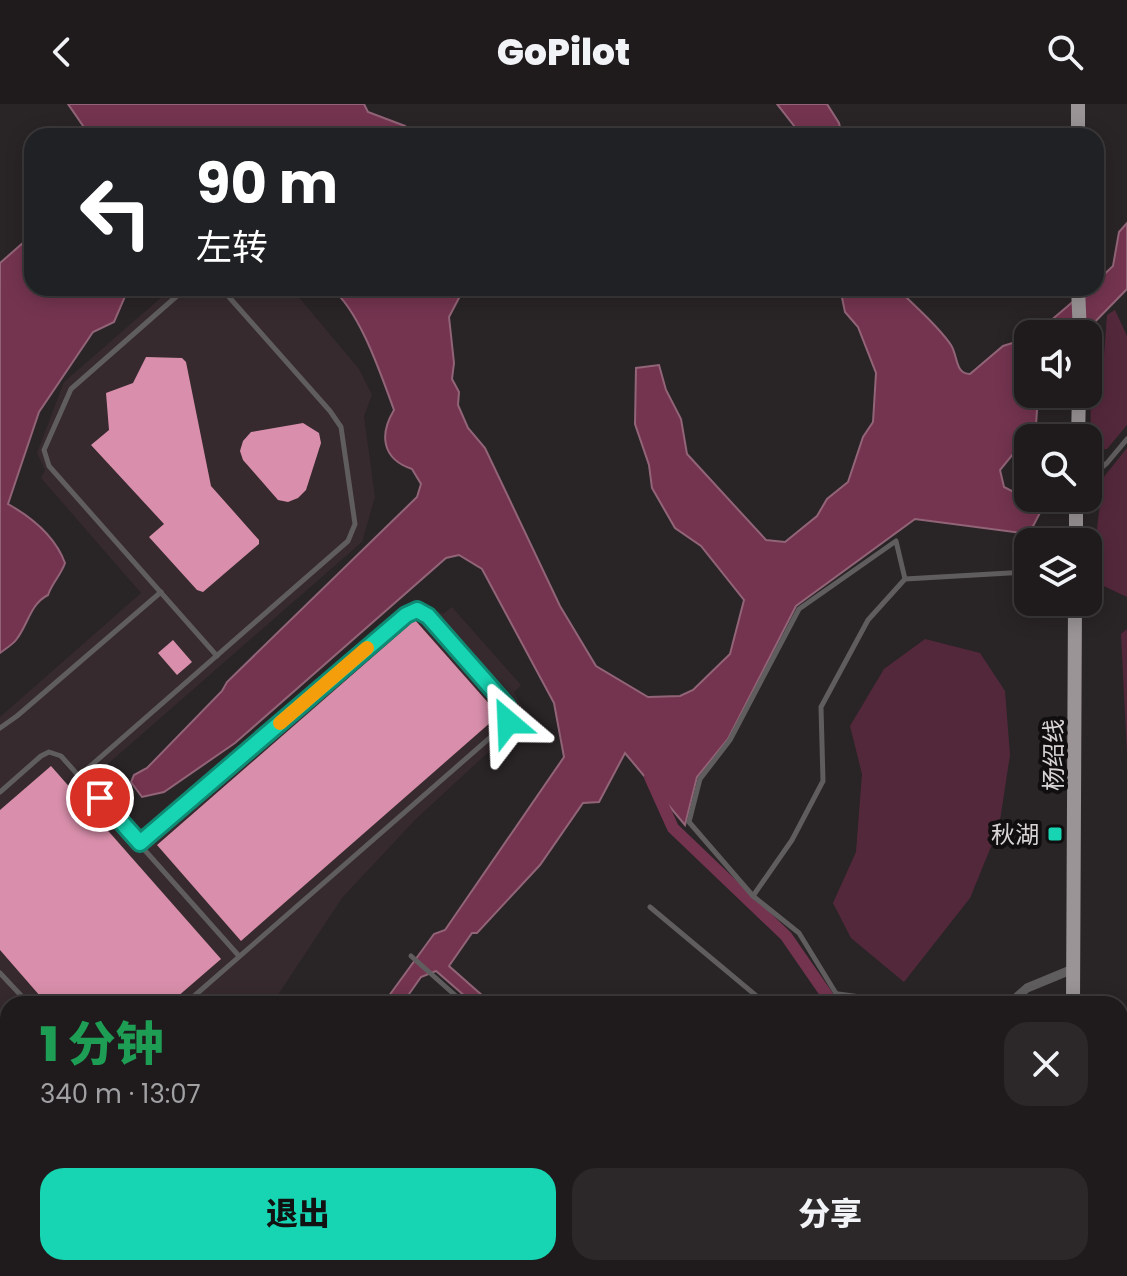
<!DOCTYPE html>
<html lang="zh">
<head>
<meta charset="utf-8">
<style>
  :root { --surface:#1f1b1c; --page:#2c2829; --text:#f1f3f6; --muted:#a1a1a3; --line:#3c393b; --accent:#17d5b3 }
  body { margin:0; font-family:Poppins,"Noto Sans SC",sans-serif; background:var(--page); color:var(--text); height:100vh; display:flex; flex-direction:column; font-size:30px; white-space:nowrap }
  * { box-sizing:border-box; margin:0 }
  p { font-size:26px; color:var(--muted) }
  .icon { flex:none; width:44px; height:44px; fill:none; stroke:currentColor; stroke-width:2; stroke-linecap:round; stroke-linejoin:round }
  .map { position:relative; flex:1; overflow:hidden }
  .panel { position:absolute; left:0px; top:892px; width:1128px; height:280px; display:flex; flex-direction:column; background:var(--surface); border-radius:24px 24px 0 0; box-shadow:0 4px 20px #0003,0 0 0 2px var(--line) }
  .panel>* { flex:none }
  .top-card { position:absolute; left:24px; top:24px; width:1080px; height:168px; border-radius:24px; box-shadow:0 4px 20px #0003,0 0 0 2px var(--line); background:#202124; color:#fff; overflow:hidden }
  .tools { position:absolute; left:1014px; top:216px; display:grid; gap:16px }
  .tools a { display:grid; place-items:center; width:88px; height:88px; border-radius:16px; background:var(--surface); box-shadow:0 4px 20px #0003,0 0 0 2px var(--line); font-size:40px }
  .pin { position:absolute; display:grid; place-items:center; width:68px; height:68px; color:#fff; margin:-34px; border:4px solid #fff; border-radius:50%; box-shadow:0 2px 8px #0007 }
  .me { position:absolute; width:88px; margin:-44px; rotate:334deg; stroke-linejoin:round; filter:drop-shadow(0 0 6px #0008) }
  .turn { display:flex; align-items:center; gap:28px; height:168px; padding:0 40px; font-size:36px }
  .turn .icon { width:104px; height:104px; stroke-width:2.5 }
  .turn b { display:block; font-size:56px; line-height:68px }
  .round { display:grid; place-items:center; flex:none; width:84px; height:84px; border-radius:24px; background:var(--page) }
  .headline { display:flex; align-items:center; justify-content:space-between; height:136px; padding:0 40px }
  h1 { font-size:48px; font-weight:800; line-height:60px; color:#1e9e55 }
  .action { display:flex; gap:16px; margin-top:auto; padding:16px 40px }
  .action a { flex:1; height:92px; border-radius:24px; background:var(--accent); color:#111; font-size:32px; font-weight:800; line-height:92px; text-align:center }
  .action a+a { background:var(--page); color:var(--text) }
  header { display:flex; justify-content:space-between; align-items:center; height:104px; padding:0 40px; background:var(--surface); font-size:36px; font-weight:800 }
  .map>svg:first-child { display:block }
</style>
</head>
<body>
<header><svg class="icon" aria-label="back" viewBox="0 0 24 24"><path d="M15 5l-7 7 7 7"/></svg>GoPilot<svg class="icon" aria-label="search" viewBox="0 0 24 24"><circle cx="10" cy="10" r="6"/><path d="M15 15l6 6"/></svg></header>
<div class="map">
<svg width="1127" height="1172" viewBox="0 0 1127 1172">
  <rect width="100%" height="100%" fill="#292426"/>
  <g fill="#362a2e">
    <path d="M172,184H291L359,265L372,291L364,312L375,393L362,438L101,666L98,679L135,724L149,723L414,499L426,501L443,510L452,503L521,581L514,588L522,603L519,620L416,715L342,794L272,900L15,899L8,900V905L0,913V613L141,489L41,374L45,366L37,349L64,278Z"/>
    <path d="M0,956L8,965V1154L0,1160Z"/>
  </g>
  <g fill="#54283b">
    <path d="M1115,206L1127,232V321L1107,345L1091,347L1090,262L1104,252L1107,211Z"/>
    <path d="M1127,344V493L1091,476L1103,374Z"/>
    <path d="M1127,525V650L1121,530Z"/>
    <path d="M925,535L980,549L1005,587L1010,651L999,723L970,794L904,878L851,834L833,799L856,748L862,670L850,622L884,565Z"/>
    <path d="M1127,955V1106L1120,1081V972Z"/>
  </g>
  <g fill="#74344f" stroke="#926477" stroke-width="2">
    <path d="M68,0H364L368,8L405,22L417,32H90Z"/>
    <path d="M777,0H827L839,19L842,32H802Z"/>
    <path d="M1127,119V185L1083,230H1035L1089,184H1096V178L1113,162L1119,128Z"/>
    <path d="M32,131V184H133L126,190L114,218L93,228L39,308L8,400C33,414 55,432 65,459C61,471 52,479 48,491C30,500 28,521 16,536C12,541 5,545 0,549V159Z"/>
    <path d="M331,184H477L460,192L449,213L454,259L452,275L459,288L458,301L468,324L485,344L560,502L596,562L648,593L680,592L693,586L730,550L744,496L701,442L675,424L652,384L649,361L635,320L636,264L659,261L666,286L681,315L687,350L766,436L785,438L817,412L827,395L848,378L863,333L873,318L876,269L858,223L845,208L840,184H897C914,202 937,220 951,241C958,252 955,270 970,270L1003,242L1028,234V290H1038L1036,322L1016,335L1018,344L1000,366L1004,383L1043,403L1029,430L915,415L796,502L728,635L697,673L685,721L625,649L599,698L583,699L540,761L477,829H472L449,862L492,900H474L436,867L421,873L402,900H383L434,830L445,826L564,653L554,599L482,465L459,451L446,454L235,639L164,688L142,693L131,678L134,671L147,664L222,587L227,578L417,393L421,380L412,365C382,355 379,331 394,306C381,271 360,207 331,184Z"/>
    <path d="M72,1164H148L136,1172H62Z"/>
  </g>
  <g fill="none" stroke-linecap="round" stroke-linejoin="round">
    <g stroke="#74344f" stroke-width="12">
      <path d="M650,673L673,724L786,832L833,900"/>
      <path d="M395,1164L452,1172"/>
      <path d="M988,1164L995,1172"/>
    </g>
  </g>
  <g fill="#d98fab">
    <path d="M146,253L182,254L186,258L211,382L259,436V440L203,488L197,486L149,433L164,420L91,341L109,326L106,289L133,279Z"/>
    <path d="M303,319L319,329L321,339L306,386L298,394L288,398L278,396L243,356L240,347L243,337L251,328Z"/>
    <path d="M415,516L499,611L241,837L157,741Z"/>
    <path d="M173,536L192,558L177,571L158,549Z"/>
    <path d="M51,662L221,855L169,900H47L0,846V706Z"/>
  </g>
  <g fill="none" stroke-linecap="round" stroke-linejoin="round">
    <g stroke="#7e797b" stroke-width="2" stroke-dasharray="4 4" stroke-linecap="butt">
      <path d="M1037,1164L1043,1172"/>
      <path d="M458,1172L460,1164"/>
    </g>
    <g stroke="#605d5e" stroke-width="5">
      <path d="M186,184L71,285L44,346L49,362L217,552"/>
      <path d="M1088,375L1107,359L1127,335"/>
      <path d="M0,624L17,612L161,488"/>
      <path d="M79,672L348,437L355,420L341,323L330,307L221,184"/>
      <path d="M0,688L41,652L49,648L61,652L239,852"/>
      <path d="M140,739L406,511L417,506L428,512L507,602L510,610L508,618L185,900"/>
      <path d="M753,792L792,736L823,677L821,603L868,516L905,475L1028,468"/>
      <path d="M650,803L766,900"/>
      <path d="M411,852L465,900"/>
      <path d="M0,869L29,900"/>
      <path d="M837,891L799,829L753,792L689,718L700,675L730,636L799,505L896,437L905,475"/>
      <path d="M0,971L8,980"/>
      <path d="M0,1139L8,1132"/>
      <path d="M503,1164L561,1172"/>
      <path d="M354,1172L365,1165L384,1172"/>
      <path d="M631,1172L635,1164"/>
    </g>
    <g stroke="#605d5e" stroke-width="9">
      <path d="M826,900L838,892L868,896L873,900"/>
      <path d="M1009,900L1027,884L1073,865"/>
      <path d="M1071,1172L1077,1164"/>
    </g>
    <g stroke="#9a9496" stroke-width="14">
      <path d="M1078,32V0"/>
      <path d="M1078,184L1080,230"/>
      <path d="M1078,334L1079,290"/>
      <path d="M1076,438V394"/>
      <path d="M1073,900L1075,498"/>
      <path d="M1118,1164L1122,1172"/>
    </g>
  </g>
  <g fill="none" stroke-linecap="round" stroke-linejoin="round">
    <defs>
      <path id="route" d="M100,694L140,739L406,511L417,506L428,512L507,602L510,610L508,618"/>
    </defs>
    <use href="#route" stroke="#0f8a74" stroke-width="20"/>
    <use href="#route" stroke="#17d5b3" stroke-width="14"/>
    <path stroke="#f59e0b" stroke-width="14" d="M280,619L367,544"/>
  </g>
  <rect fill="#17d5b3" stroke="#100e0f" stroke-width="3" x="1047" y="722" width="16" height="16" rx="4"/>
  <g text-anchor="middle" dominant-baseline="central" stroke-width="8" stroke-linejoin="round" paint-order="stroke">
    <g font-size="24" fill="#d8d4d5" stroke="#100e0f">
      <text transform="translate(1053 651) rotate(-90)">杨绍线</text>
    </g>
    <g font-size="24" fill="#d8d4d5" stroke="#100e0f" text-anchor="end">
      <text x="1039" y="730">秋湖</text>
    </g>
  </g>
</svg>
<div class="tools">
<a><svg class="icon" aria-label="sound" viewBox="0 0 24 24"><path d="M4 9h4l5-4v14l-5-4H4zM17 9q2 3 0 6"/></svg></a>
<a><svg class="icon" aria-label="search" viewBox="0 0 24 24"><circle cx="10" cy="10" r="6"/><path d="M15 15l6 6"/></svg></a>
<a><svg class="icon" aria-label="layers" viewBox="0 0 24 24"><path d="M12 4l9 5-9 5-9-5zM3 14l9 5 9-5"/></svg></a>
</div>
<div class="pin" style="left:100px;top:694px;background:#d93025"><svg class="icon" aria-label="arrive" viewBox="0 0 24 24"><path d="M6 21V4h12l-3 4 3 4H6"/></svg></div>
<svg class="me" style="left:508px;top:618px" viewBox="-20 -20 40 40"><path d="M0-17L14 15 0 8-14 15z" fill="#17d5b3" stroke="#fff" stroke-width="4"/></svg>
<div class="top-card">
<div class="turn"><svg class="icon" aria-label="left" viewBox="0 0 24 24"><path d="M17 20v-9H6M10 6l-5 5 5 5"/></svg><div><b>90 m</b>左转</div></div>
</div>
<section class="panel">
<div class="headline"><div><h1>1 分钟</h1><p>340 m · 13:07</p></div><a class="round"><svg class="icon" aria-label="close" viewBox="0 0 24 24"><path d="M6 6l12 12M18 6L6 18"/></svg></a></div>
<div class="action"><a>退出</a><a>分享</a></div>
</section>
</div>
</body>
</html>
